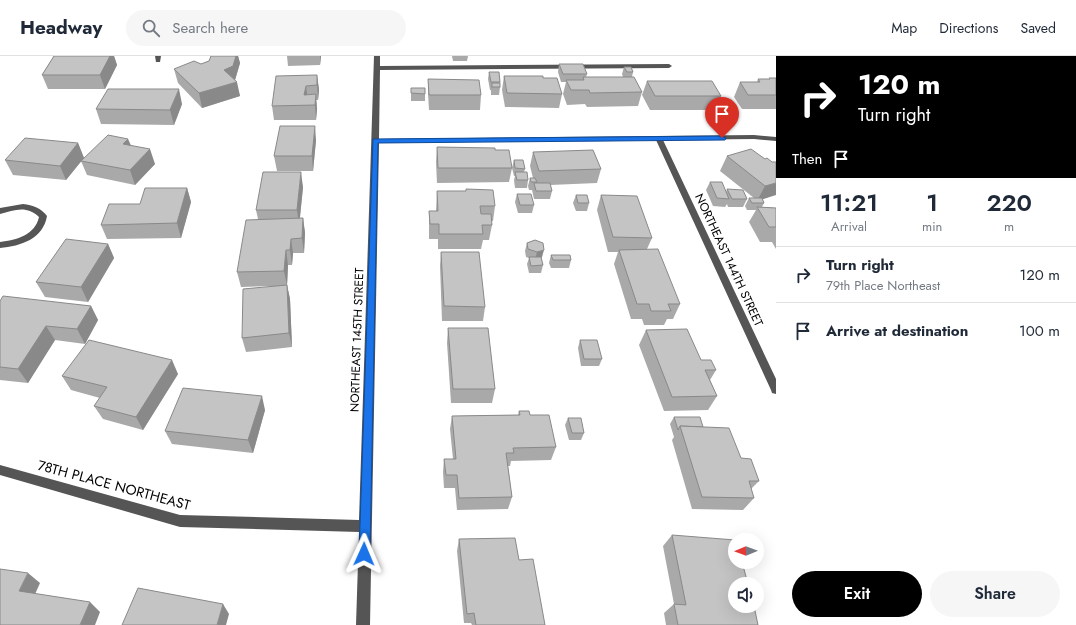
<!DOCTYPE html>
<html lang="en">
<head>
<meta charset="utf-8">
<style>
  :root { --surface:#fff; --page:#f6f6f7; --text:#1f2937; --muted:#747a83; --line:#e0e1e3; --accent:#000 }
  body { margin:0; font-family:Jost,sans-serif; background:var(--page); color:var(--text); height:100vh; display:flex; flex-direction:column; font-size:15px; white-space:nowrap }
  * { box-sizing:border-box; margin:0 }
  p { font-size:13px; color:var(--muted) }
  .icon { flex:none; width:22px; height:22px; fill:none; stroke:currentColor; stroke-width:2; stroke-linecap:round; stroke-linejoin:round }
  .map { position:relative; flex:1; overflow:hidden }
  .sheet { display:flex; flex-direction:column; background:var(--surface); width:300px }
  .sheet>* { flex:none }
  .top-card { background:#000; color:#fff; overflow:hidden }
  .needle { width:26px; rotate:269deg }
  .tools { position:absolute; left:728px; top:477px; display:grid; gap:8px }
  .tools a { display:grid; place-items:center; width:36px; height:36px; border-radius:50%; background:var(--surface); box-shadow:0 4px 16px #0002; font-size:20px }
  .pin { position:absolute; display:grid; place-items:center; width:34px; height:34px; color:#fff; margin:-41px -17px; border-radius:50% 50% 50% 0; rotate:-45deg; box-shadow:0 0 4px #0007 }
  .pin .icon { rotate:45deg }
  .me { position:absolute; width:44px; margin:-22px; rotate:1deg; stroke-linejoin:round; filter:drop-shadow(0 0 3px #0008) }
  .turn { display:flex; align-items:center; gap:14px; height:84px; padding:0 16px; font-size:18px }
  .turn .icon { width:52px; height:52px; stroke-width:2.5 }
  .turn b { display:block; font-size:28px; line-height:34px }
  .then { display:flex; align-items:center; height:38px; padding:0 16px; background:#0003; gap:8px; font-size:15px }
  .eta { display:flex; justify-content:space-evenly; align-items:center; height:68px; text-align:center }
  .eta b { font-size:24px; font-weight:600; line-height:28px }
  .cta { display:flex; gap:8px; margin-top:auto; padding:8px 16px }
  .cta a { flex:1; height:46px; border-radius:24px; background:var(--accent); color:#fff; font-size:16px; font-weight:600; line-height:46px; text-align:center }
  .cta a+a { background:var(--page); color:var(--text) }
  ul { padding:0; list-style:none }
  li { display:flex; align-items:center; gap:12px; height:56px; padding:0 16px; border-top:1px solid var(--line) }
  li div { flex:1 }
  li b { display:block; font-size:15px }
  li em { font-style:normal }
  header { display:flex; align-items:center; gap:24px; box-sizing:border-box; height:56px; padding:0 20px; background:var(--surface); border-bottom:1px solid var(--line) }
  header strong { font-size:19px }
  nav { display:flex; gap:22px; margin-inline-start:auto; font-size:14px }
  .search { width:280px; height:36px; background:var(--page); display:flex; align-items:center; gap:10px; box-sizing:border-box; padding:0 14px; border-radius:22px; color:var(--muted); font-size:15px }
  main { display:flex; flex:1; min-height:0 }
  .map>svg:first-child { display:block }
</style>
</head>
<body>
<header>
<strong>Headway</strong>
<div class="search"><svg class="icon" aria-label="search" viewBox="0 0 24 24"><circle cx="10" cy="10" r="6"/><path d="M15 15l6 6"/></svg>Search here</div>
<nav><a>Map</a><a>Directions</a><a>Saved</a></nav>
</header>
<main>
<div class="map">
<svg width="776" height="569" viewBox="0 0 776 569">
  <rect width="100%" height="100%" fill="#fff"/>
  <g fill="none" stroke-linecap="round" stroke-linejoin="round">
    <g fill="#555" fill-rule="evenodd">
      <path d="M155,0H161L160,6H156Z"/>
      <path d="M374,0H380V10L669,8L672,10L669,12L380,14L379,83L754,79L776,81V85L754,83L663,84L776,323V338L772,337L771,334L656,84L379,87L370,569H356L359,476L180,471L0,419V409L180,459L359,464Z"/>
      <path d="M23,148C33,149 41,152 47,160C43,183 21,190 0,192V186C17,184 35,179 39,161C27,149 14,154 0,158V152Z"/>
    </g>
  </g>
  <g fill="#a9a9a9">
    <path d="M54,0H114L117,9L105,33H48L42,19Z"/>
    <path d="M211,0H238L240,7L235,24L240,40L202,52L178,27L174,13L201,8L209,5Z"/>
    <path d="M287,0H321L320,9L288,10Z"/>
    <path d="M452,0H468L467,5H453Z"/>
    <path d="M559,8L587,18L586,21H623L622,18L624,11L633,16L632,21L642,36L638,50L587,51L585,48L567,49L563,38L566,26H561L558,16Z"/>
    <path d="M489,16L500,26V31L499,39H491V34H490L488,23Z"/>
    <path d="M317,19L319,34L318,44H316L317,53L316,64H274L272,50Z"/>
    <path d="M504,20L543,22L562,38L559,52L505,51L502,34Z"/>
    <path d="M769,22H776V53H742L734,41L740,26H757L758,23H769Z"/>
    <path d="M428,23L481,39L480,54H429L428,37Z"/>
    <path d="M647,25L721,40L715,54H650L642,39Z"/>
    <path d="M411,32L425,38V45H411Z"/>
    <path d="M182,48L174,69L101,68L96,53Z"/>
    <path d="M128,83L131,89L155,108L135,129L87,119L81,105L66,124L13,119L5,104L78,87L84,102Z"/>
    <path d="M316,84L313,115H277L274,100Z"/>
    <path d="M437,91L495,94L512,112L509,126L437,127L436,106Z"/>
    <path d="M533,96L601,113L597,127L550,129L552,135L550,143H534L532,134H529L528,130L530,122H533L530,110Z"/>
    <path d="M727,100L765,103L772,106L762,143L764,147L762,151L776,152V193L772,186H760L749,166L756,154H747L745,150L749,142H754L720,115Z"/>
    <path d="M514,104L525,113L524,116L528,124L527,132H515L514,124L515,120H514L512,112Z"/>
    <path d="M710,126L726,136L727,133L747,143L743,151H728L727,148L725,151L713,150L706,134Z"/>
    <path d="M303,131L300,162H303L305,177L304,197H293L292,209H288L287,229L290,243L292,291L246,296L242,282L272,230L241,231L237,216L258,163L256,154Z"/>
    <path d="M187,132L191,146L181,182L107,183L101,169L140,148Z"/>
    <path d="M466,133L495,150L493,165H491L492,169L489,184H483L481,193H438V183H429V155H436L437,135H466Z"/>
    <path d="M517,138L534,149L532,157H518L515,146Z"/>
    <path d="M576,139L589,147L587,155H576L573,147Z"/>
    <path d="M601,139L652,182L647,193L680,248L673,263H667L664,269H644L642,263H631L614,208L618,196H608L597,154Z"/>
    <path d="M535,184L542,201L541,202L543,209L541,217H529L527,208L529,202L526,201L525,195L527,187Z"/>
    <path d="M108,188L114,202L88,246L45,241L36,226Z"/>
    <path d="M441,196L485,251L483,265H442L440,210Z"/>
    <path d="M551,199L571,204L569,212H551L549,207Z"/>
    <path d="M0,245L91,250L98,264L85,288L55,284L28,327L0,324Z"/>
    <path d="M448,272L495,333L492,347H451L447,287Z"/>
    <path d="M646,274L701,304L716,314L710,324L717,340L708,354L664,355L639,289Z"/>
    <path d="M580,284L602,303L599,310H581L578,292Z"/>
    <path d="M178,318L143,374L103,363L94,350L100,342L71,334L62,320Z"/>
    <path d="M265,354L253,397L172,388L165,375Z"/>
    <path d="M519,355L530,359L556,391L551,404L511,405L510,410H508L512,441L508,453L457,454L455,432H444L443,416L444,403H453L450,373L452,360L518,359Z"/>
    <path d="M674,361L703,371L741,402L759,425L751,433L754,442L743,454L692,453L672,384L674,381L670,368Z"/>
    <path d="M568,362L584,377L581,384H569L565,369Z"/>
    <path d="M672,479L758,569H666L664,557L674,548L663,490Z"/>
    <path d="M459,483L519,504L545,569H472L471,567H464L457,495Z"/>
  </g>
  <g fill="#898989">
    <path d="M110,0H114L117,9L105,33L100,19Z"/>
    <path d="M236,0H238L240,7L235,24L224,14Z"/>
    <path d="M320,0H321L320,9Z"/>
    <path d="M317,19L319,34L318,44L317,29Z"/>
    <path d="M237,26L240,40L202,52L199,37Z"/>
    <path d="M306,30L308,44L304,39Z"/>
    <path d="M179,33L182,48L174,69L170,54Z"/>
    <path d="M316,38L317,53L316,64L315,49Z"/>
    <path d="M315,70L316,84L313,115L312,100Z"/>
    <path d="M128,83L133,97L123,88Z"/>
    <path d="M78,87L84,102L66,124L60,110Z"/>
    <path d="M150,93L155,108L135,129L130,114Z"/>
    <path d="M301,116L303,131L299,169L297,154Z"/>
    <path d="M776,127V139L757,145L765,130Z"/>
    <path d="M187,132L191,146L181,182L177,167Z"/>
    <path d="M303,162L305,177L304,197L302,182Z"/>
    <path d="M291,183L293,197L292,209L290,194Z"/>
    <path d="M108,188L114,202L88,246L81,231Z"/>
    <path d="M286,194L288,209L287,230L284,215Z"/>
    <path d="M544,194L542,201L535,204L537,196Z"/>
    <path d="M287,229L290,243L292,291L289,277Z"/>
    <path d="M91,250L98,264L85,288L77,273Z"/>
    <path d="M46,270L55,284L28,327L18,313Z"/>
    <path d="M172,304L178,318L143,374L136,361Z"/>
    <path d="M262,340L265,354L253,397L248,384Z"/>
    <path d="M28,517L40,527L32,545L19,535Z"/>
    <path d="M90,546L100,556L95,569H80Z"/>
    <path d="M223,548L229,558L226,569H217Z"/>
  </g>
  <g fill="#c4c4c4" stroke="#898989">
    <path d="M54,0H110L100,19H42Z"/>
    <path d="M211,0H236L233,10L224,14L237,26L199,37L174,13L194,5L201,8L209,5Z"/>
    <path d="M559,8H583L587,18H563Z"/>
    <path d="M624,11H631L633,16H627Z"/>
    <path d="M489,16H499L500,26H491Z"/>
    <path d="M317,19V29L306,30L304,39L316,38L315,49L272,50L276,20Z"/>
    <path d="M504,20H543V22H557L562,38L507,37Z"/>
    <path d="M583,21H634L642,36L590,37L589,34H571L566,24H584Z"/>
    <path d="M769,22H776V39H748L740,26H760L758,23H770Z"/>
    <path d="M428,23L479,24L481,39H429Z"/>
    <path d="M647,25H712L721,40H655Z"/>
    <rect x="492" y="27" width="8" height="4"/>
    <path d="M411,32H425V38L411,37Z"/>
    <path d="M108,33H179L170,54L96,53Z"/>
    <path d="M280,70H315L312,100H274Z"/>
    <path d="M108,79L128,83L123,88L150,93L130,114L81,105Z"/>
    <path d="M25,82L78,87L60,110L5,104Z"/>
    <path d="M437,91L495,92V94H509L512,112H438Z"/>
    <path d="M751,93L765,103L767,102L772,106H776V127L765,130L727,100Z"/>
    <path d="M593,94L601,113L539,115L533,96Z"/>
    <path d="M514,104H523L525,113L515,112Z"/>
    <path d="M263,116H301L297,154H256Z"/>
    <path d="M515,116H527L528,124H517Z"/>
    <path d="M530,122H535L537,126H531Z"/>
    <path d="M710,126H722L729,143L717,142Z"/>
    <path d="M534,127H550L552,135H536Z"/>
    <path d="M145,132H187L177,167L101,169L109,148H140Z"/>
    <path d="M466,133L493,134L495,150H480L481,158H491L492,169H482L483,178H439V168H430L429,155H438L437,135H466Z"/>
    <path d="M727,133L743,134L747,143H732Z"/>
    <path d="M517,138H531L534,149H520Z"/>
    <path d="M576,139H587L589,147H578Z"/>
    <path d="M601,139L637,140L652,182L613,181Z"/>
    <path d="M749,142H762L764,147H752Z"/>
    <path d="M757,151L776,152V171H769Z"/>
    <path d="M303,162L302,182L291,183L290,194H286L284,215L237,216L246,164Z"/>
    <path d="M66,183L108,188L81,231L36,226Z"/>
    <path d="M535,184L543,187L544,194L537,196L528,193L527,187Z"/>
    <path d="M658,193L680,248H668L671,255H651L649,248H637L619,194Z"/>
    <path d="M441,196H479L485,251L444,250Z"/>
    <path d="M551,199H570L571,204H553Z"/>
    <path d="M529,201H541L543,209L531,210Z"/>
    <path d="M287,229L289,277L242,282L243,233Z"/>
    <path d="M3,240L91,250L77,273L46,270L18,313L0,311V245Z"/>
    <path d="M448,272H488L495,333H453Z"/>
    <path d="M687,273L701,304H711L716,314H705L717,340L672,341L646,274Z"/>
    <path d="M89,284L172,304L136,361L94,350L107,331L62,320Z"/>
    <path d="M580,284H597L602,303H584Z"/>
    <path d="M183,332L262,340L248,384L165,375Z"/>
    <path d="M519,355H529L530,359H549L556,391L513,392L514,397H506L512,441L459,442L457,419H446L444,403H456L452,360L520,359Z"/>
    <path d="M674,361H700L703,371L680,370L678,374Z"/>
    <path d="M568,362H581L584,377H572Z"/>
    <path d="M680,370L729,372L741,402L751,403L759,425H749L754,442L702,441Z"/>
    <path d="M672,479L735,484V506H742L748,528H735V550H754L758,569H678L674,548L686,549Z"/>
    <path d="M515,482L519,504L533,503L545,569H476L474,557L467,558L459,483Z"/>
    <path d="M0,513L28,517L19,535L90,546L80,569H0Z"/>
    <path d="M138,532L223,548L217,569H122Z"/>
  </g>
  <path fill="#1a73e8" stroke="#114b97" d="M722,80L726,82L725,84L378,87L370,498L368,502L364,504L360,502L359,498L373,83Z"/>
  <g text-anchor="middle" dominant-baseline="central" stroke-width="3.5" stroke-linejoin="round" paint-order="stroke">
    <g font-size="12" fill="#000" stroke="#fff">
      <text transform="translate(729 204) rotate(65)">NORTHEAST 144TH STREET</text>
      <text transform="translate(357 284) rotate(-88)">NORTHEAST 145TH STREET</text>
    </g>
    <g font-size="14" fill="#000" stroke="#fff">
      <text transform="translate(114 429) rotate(15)">78TH PLACE NORTHEAST</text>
    </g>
  </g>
</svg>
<div class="tools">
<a><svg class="needle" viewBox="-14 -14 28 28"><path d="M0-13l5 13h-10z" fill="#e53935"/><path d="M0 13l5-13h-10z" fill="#747a83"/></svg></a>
<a><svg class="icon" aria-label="sound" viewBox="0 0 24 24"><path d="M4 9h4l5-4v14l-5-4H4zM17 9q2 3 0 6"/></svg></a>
</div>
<div class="pin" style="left:722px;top:82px;background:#d93025"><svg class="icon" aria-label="arrive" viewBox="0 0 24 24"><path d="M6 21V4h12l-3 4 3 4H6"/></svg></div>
<svg class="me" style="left:364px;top:498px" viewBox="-20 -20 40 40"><path d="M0-17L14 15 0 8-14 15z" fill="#1a73e8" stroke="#fff" stroke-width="4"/></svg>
</div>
<section class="sheet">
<div class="top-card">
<div class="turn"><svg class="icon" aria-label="right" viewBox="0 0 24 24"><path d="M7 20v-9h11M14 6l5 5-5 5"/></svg><div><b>120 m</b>Turn right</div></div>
<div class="then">Then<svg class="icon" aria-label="arrive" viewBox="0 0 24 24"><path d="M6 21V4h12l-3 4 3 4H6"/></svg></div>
</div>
<div class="eta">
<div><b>11:21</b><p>Arrival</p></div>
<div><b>1</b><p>min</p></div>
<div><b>220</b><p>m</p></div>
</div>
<ul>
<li><svg class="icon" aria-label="right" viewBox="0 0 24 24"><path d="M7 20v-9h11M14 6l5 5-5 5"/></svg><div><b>Turn right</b><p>79th Place Northeast</p></div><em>120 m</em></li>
<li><svg class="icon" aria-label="arrive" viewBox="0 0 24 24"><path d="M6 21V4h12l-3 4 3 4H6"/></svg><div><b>Arrive at destination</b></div><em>100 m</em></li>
</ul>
<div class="cta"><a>Exit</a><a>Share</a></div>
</section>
</main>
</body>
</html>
